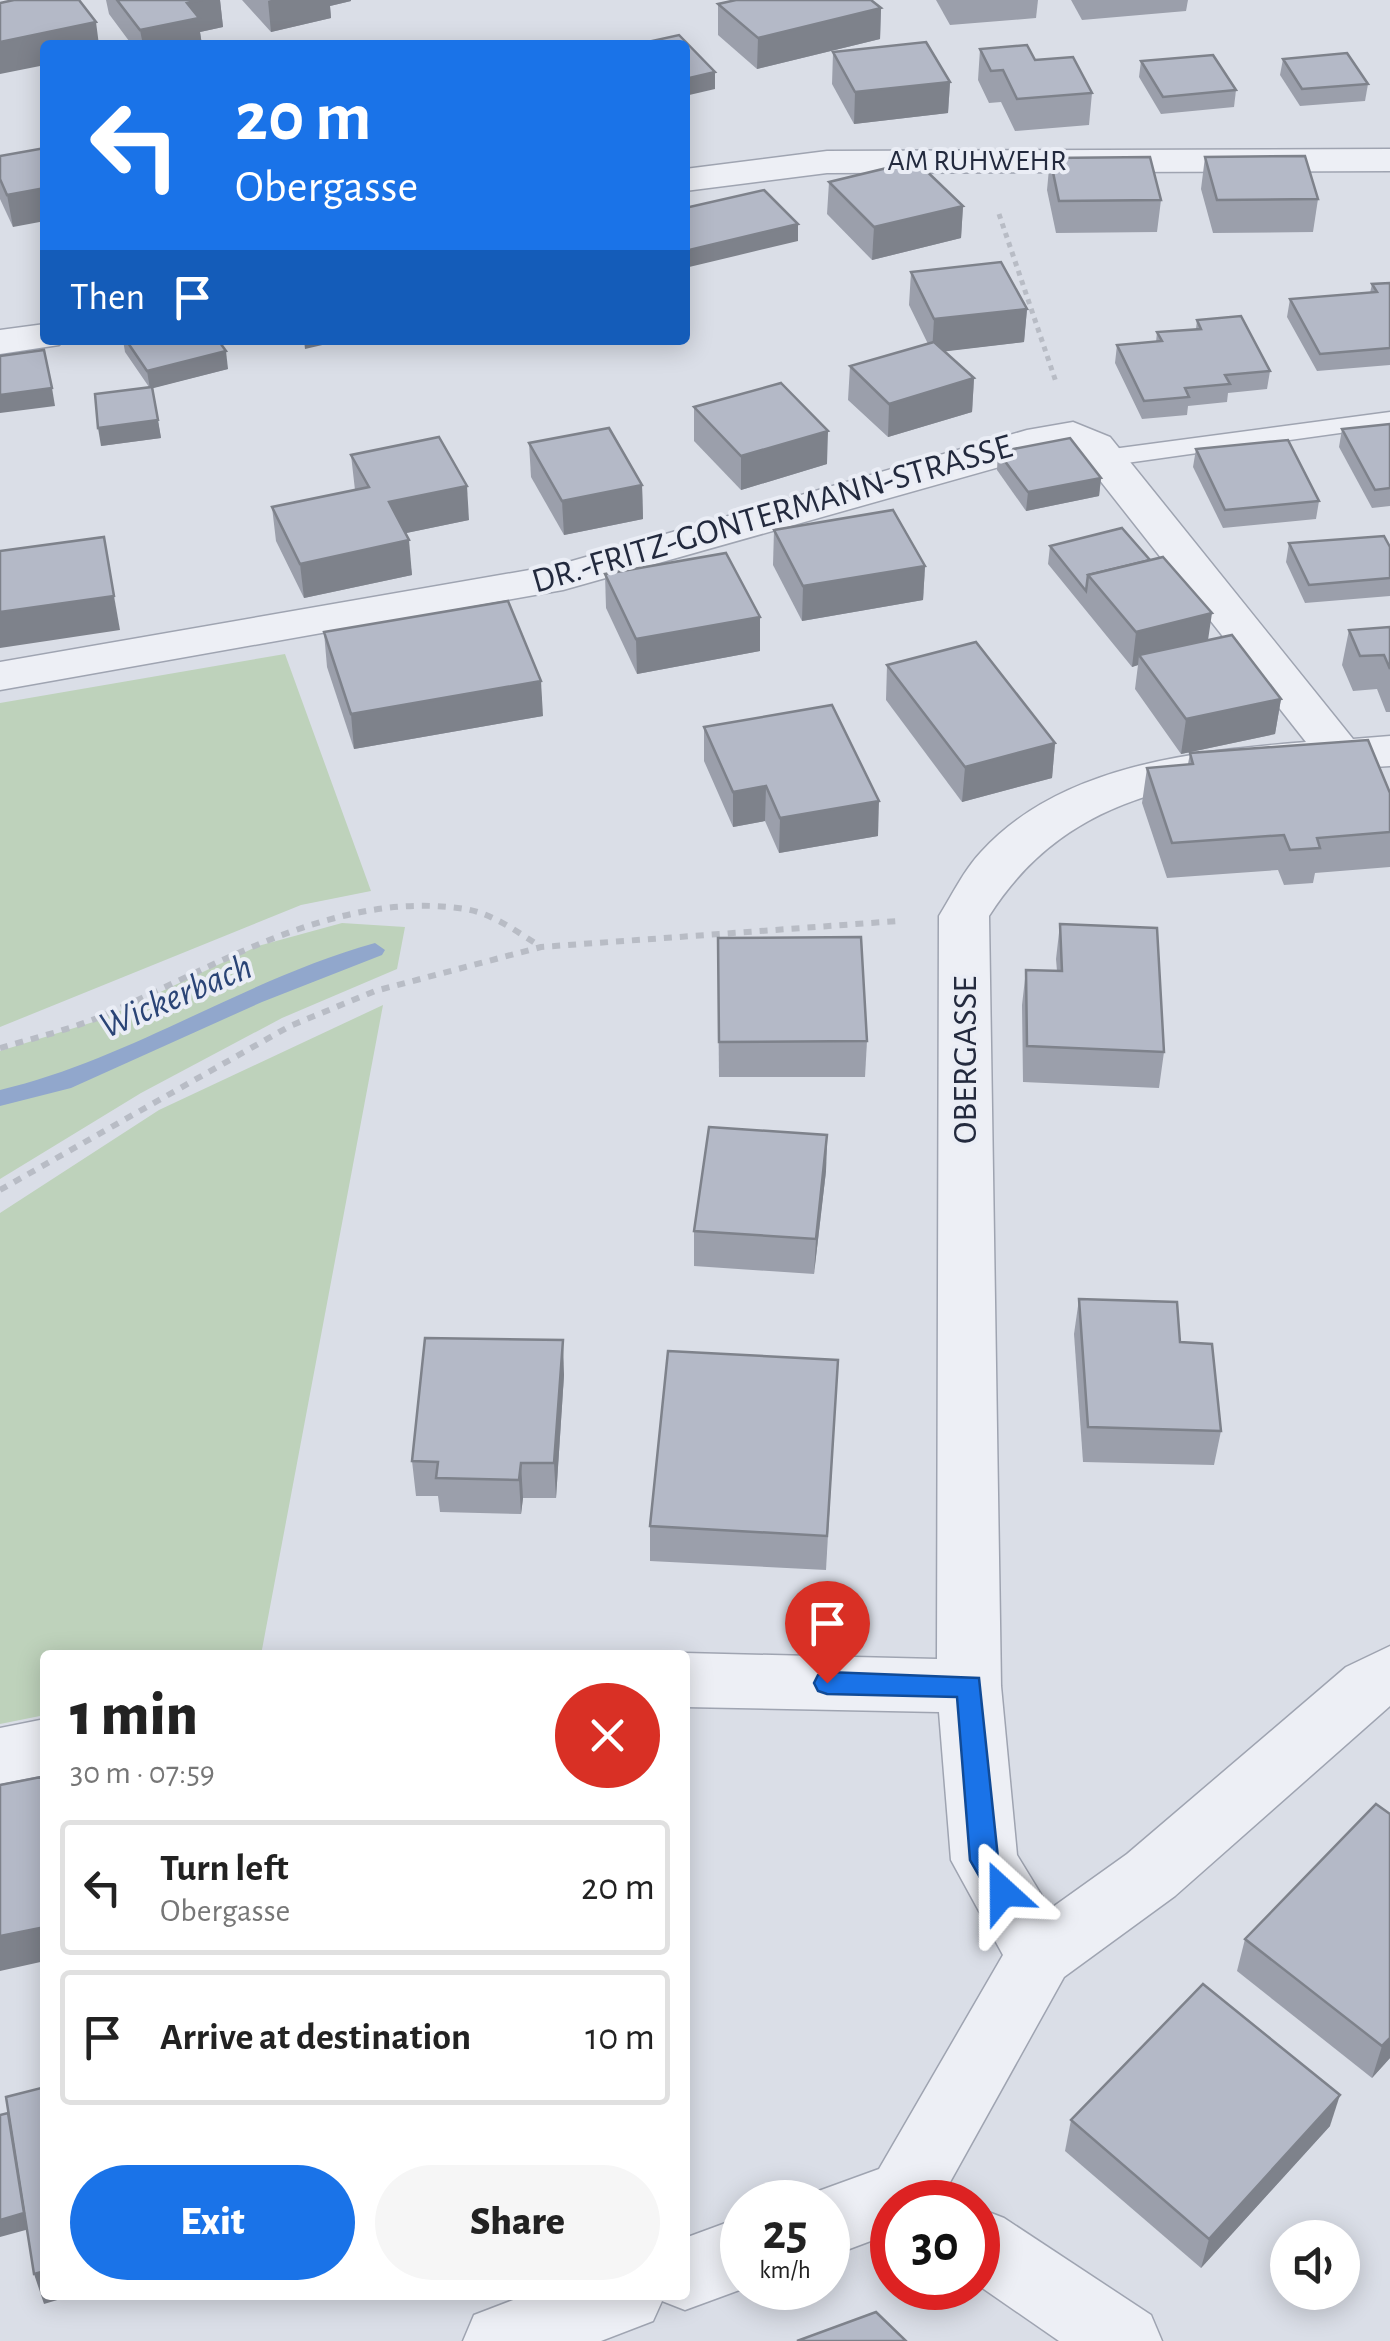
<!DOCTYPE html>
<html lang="en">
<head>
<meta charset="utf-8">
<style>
  :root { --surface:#fff; --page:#f6f6f6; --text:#222; --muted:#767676; --line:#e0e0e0; --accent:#1a73e8 }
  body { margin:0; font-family:"Alegreya Sans",sans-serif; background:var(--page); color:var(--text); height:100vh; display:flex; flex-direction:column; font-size:38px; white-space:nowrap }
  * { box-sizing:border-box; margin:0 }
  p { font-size:32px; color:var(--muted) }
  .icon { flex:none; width:55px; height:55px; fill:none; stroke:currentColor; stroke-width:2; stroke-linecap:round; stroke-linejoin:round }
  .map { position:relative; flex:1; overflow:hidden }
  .drawer { position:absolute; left:40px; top:1650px; width:650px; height:650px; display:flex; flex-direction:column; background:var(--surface); border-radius:10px; box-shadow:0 5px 25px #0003 }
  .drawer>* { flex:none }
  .hud { position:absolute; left:40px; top:40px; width:650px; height:305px; border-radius:10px; box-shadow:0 5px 25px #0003; background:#1a73e8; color:#fff; overflow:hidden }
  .buttons { position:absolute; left:1270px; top:2220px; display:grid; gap:20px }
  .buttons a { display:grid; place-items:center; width:90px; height:90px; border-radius:50%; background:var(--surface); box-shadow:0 5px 25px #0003; font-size:50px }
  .speed { position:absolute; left:720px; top:2180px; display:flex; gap:20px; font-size:50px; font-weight:700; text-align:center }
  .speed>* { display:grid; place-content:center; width:130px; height:130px; border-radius:50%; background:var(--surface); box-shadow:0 5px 25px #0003; line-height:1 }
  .speed small { font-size:25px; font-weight:400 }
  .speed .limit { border:15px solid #d22; background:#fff; color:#111 }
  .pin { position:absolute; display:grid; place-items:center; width:85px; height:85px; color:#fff; margin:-102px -42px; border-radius:50% 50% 50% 0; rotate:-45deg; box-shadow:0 0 10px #0007 }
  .pin .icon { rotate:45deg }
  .me { position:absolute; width:110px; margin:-55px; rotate:336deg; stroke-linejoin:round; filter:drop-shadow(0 0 8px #0008) }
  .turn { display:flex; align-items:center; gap:35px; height:210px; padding:0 30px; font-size:45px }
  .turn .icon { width:130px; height:130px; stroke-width:2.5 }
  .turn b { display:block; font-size:70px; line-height:85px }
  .then { display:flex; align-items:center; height:95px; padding:0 30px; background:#0003; gap:20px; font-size:38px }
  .round { display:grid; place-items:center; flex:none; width:105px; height:105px; border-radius:52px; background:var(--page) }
  .headline { display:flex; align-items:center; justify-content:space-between; height:170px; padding:0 30px }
  h1 { font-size:60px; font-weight:800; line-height:75px }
  .cta { display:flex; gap:20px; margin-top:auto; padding:20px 30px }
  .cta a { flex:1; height:115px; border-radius:60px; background:var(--accent); color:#fff; font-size:40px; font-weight:800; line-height:115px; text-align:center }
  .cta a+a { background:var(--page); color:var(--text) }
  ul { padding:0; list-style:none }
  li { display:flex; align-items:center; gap:30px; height:135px; margin:0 20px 15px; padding:0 10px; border:5px solid var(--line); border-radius:10px }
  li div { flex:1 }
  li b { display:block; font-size:38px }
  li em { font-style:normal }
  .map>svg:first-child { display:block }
</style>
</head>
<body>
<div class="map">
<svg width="1390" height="2341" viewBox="0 0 1390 2341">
  <rect width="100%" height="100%" fill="#dadee7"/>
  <g fill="#bed2bb">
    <path d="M285,654L371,891L301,905L0,1027V703Z"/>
    <path d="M342,923L405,927L397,969L282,1018L141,1093L0,1179V1051L103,1019L258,946Z"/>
    <path d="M383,1005L261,1655H45V1715L0,1724V1213L159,1110Z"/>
  </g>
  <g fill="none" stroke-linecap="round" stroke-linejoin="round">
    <path fill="#91a7cc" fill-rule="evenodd" d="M375,943L385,950L382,955L262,1002L71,1088L0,1106V1090C131,1059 245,979 375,943Z"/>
    <defs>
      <path id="service" d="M1390,412V426L1105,466L1092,458L1105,450Z"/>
      <g id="minor">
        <path d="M1390,149V171L827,173L685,191V169L827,151Z"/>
        <path d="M45,324V340H63L59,345L0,354V330Z"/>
        <path d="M1073,422L1110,437L1353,739L1390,736V766C1236,777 1081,771 989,916L1001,1686L1017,1855L1050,1909L1127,1854L1346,1667L1390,1646V1706L1175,1896L1064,1977L939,2202H892V2233L828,2257V2202H800L802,2197L879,2169L1003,1955L951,1860L939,1712L685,1707V1655H680L685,1653L937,1659L939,916C952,895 964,870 981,852C1060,765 1195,751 1306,742L1080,455L1067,448L563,590L0,690V662L558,565L1027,430Z"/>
        <path d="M45,1719V1775L0,1784V1728Z"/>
        <path d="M978,2208L1004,2218L1151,2315L1162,2341H1059L978,2285Z"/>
        <path d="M742,2217L745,2288L685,2310L662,2301L653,2321L601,2341H463L474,2315L526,2295H685V2238Z"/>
      </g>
    </defs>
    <use href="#service" stroke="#9fa4b1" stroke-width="3"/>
    <use href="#minor" stroke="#9fa4b1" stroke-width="3"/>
    <path stroke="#b8bcc5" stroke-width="5" stroke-dasharray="5 5" stroke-linecap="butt" d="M999,214L1056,382"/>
    <g stroke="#b8bcc5" stroke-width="6" stroke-dasharray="8 8" stroke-linecap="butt">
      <path d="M0,1048C34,1038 69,1030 102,1016C216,967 336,889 465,909C492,913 517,932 540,946"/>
      <path d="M0,1190L290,1026L375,991L541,947L898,921"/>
    </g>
    <use href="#service" fill="#edeff5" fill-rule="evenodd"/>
    <use href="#minor" fill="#edeff5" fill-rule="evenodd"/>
  </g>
  <g fill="#9b9fab">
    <path d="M106,0H220L223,27L200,32L202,45H132L109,14Z"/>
    <path d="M242,0H351V1L330,6L331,18L271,32Z"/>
    <path d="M936,0H1038L1036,18L950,25Z"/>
    <path d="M1071,0H1188L1186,11L1082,20Z"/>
    <path d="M718,4L881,8L880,39L757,69L718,35Z"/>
    <path d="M980,49L1035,60L1092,93L1089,125L1015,131L1001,102L989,103L978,80Z"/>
    <path d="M833,52L950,82L948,113L854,124L832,84Z"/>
    <path d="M1283,59L1368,84L1365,101L1300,106L1280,75Z"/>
    <path d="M1141,61L1236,90L1234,107L1161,114L1139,77Z"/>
    <path d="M45,148L13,227L0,199V156Z"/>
    <path d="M1205,157L1318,199L1313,232L1213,233L1201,189Z"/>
    <path d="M1050,158L1161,200L1157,232L1056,233L1047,190Z"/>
    <path d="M829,182L963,206L961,238L872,260L827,214Z"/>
    <path d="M911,272L1027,309L1024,342L944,351L974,378L972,412L888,437L848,400L850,366L928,344L909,305Z"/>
    <path d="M1390,283V365L1317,371L1287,317L1290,299L1370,293L1372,284Z"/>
    <path d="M1197,320L1270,371L1267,389L1228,393L1227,402L1188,406L1187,415L1142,419L1115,363L1117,345L1156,342L1157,332L1196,329Z"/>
    <path d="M123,340H218L228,369L152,388L161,438L101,446L149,387L125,352Z"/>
    <path d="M694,407L827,464L741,490L694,441Z"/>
    <path d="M1390,424V506L1372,508L1339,447L1342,429Z"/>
    <path d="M529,443L642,485L643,519L564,535L531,477Z"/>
    <path d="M1196,449L1319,501L1316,519L1223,528L1193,467Z"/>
    <path d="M998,452L1101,478L1099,496L1026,511L997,470Z"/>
    <path d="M351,455L469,520L406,533L412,575L304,598L276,541L272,507L355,490Z"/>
    <path d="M774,530L925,566L923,600L802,621L773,565Z"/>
    <path d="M1289,543L1390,547V596L1305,603L1286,562Z"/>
    <path d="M1050,546L1208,640L1281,699L1275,734L1181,754L1135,689L1138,665L1132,667L1048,564Z"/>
    <path d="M605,574L760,651L637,674L606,608Z"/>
    <path d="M1390,627V712H1386L1377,689L1353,691L1342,665L1349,630Z"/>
    <path d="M324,632L543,716L354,749L327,667Z"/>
    <path d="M887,665L1055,743L1052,778L962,802L886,700Z"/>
    <path d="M704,727L878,836L779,853L765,821L733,827L704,761Z"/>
    <path d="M1190,753L1390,793V867L1315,873L1313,883L1284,885L1278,870L1167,878L1142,803L1147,768L1188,764Z"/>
    <path d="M1060,924L1164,1052L1159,1088L1023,1082L1022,1005L1026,970L1057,971L1056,959Z"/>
    <path d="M718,973L867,1041L865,1077H719Z"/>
    <path d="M827,1135L826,1171L814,1274L694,1266V1231Z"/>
    <path d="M1079,1299L1180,1342L1221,1431L1214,1465L1083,1462L1074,1334Z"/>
    <path d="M838,1360L826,1570L650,1561V1526Z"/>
    <path d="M564,1375L556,1498H523L521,1514L440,1512L438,1496H416L412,1461Z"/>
    <path d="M1390,1814V2058L1372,2078L1237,1971L1245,1939Z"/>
    <path d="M1071,2120L1330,2126L1201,2268L1065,2151Z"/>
  </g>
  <g fill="#7e828b">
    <path d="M202,0H220L223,27L200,32L202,45H143L140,30L187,3Z"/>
    <path d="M271,0H351V1L330,6L331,18L271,32L268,1Z"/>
    <path d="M881,8L880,39L757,69L758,38Z"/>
    <path d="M96,22L99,45H45V65L0,74V42Z"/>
    <path d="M715,72V89L685,96V79Z"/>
    <path d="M950,82L948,113L854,124L855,92Z"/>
    <path d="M45,188V221L13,227L7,195Z"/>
    <path d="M963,206L961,238L872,260L874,227Z"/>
    <path d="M798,224V241L685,268V251Z"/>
    <path d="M1027,309L1024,342L932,353L934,319Z"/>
    <path d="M304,340H344L305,349Z"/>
    <path d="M226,351L228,369L150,389L147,371Z"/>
    <path d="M974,378L972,412L888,437L889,404Z"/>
    <path d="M52,388L55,406L0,413V395Z"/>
    <path d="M158,420L161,438L101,446L98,428Z"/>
    <path d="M828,431L827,464L741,490V456Z"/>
    <path d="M1101,478L1099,496L1026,511L1028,492Z"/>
    <path d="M642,485L643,519L564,535L562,501Z"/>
    <path d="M467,486L469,520L392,536L389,502Z"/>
    <path d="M409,540L412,575L304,598L300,564Z"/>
    <path d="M925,566L923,600L802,621L803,586Z"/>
    <path d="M114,596L120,630L0,648V612Z"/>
    <path d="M1212,613L1207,647L1139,655L1138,665L1132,667L1136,632Z"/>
    <path d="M760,617V651L637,674L636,639Z"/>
    <path d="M541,681L543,716L354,749L351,714Z"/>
    <path d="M1281,699L1275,734L1181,754L1186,719Z"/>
    <path d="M1055,743L1052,778L962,802L965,767Z"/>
    <path d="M766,786L765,821L733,827V792Z"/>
    <path d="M879,801L878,836L779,853L780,818Z"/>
    <path d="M827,1135L826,1171L814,1274L816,1239Z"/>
    <path d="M563,1340L564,1375L556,1498L554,1463Z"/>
    <path d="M521,1463L523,1498L521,1514L519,1480Z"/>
    <path d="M45,1927V1961L0,1971V1936Z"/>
    <path d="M1390,2038V2058L1372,2078L1382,2046Z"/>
    <path d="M1340,2095L1330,2126L1201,2268L1209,2239Z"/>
    <path d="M28,2212L33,2228L0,2237V2220Z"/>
    <path d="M45,2271V2295H74L44,2304L34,2274Z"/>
  </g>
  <g fill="#b4b9c7" stroke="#7e828b" stroke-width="2.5">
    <path d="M14,0H79L96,22L0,42V3Z"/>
    <path d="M117,0H202L187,3L199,18L140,30Z"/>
    <path d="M736,0H871L881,8L758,38L718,4Z"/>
    <path d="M679,35L715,72L685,79V45H634Z"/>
    <path d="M926,42L950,82L855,92L833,52Z"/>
    <path d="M1027,45L1035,60L1073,57L1092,93L1017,99L1003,70L991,71L980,49Z"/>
    <path d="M1347,53L1368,84L1302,89L1283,59Z"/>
    <path d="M1213,55L1236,90L1163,97L1141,61Z"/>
    <path d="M45,148V188L7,195L0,179V156Z"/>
    <path d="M1305,156L1318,199L1217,200L1205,157Z"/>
    <path d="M1150,157L1161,200L1059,201L1050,158Z"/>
    <path d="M916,161L963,206L874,227L829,182Z"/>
    <path d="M764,190L798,224L685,251V208Z"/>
    <path d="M1001,262L1027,309L934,319L911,272Z"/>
    <path d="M1390,283V348L1320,354L1290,299L1377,292L1372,284Z"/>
    <path d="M1241,316L1270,371L1225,375L1230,384L1185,388L1189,397L1144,401L1117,345L1162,341L1157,332L1201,329L1197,320Z"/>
    <path d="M126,340H218L226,351L147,371Z"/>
    <path d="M934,342L974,378L889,404L850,366Z"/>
    <path d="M44,350L52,388L0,395V356Z"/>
    <path d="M781,383L828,431L741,456L694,407Z"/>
    <path d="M152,387L158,420L98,428L95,394Z"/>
    <path d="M1390,424V488L1375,490L1342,429Z"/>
    <path d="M609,428L642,485L562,501L529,443Z"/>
    <path d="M439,437L467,486L389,502L409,540L300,564L272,507L369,487L351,455Z"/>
    <path d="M1070,438L1101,478L1028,492L998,452Z"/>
    <path d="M1288,440L1319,501L1225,510L1196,449Z"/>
    <path d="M893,510L925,566L803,586L774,530Z"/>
    <path d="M1122,528L1150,560L1088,575L1086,591L1050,546Z"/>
    <path d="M1384,536L1390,547V578L1309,585L1289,543Z"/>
    <path d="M104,537L114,596L0,612V551Z"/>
    <path d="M726,553L760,617L636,639L605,574Z"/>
    <path d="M1163,557L1212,613L1136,632L1088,575Z"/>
    <path d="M508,601L541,681L351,714L324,632Z"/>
    <path d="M1390,627V669L1384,655L1360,656L1349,630Z"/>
    <path d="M1232,635L1281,699L1186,719L1139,655Z"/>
    <path d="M976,642L1055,743L965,767L887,665Z"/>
    <path d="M832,705L879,801L780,818L766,786L733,792L704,727Z"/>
    <path d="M1368,740L1390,793V832L1317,838L1320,848L1290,850L1284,835L1172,843L1147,768L1193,764L1190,753Z"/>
    <path d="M1060,924L1157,928L1164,1052L1027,1046L1026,970L1062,971Z"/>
    <path d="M861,937L867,1041L719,1042L718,938Z"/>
    <path d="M709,1127L827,1135L816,1239L694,1231Z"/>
    <path d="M1079,1299L1177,1302L1180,1342L1212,1344L1221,1431L1088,1427Z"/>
    <path d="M425,1338L563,1340L554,1463H521L519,1480L436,1478L438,1462L412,1461Z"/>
    <path d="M668,1351L838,1360L827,1536L650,1526Z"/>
    <path d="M41,1777L43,1797L45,1796V1927L0,1936V1785Z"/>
    <path d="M1376,1804L1390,1814V2038L1382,2046L1245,1939Z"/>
    <path d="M1203,1984L1340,2095L1209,2239L1071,2120Z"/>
    <path d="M45,2087V2271L34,2274L6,2097Z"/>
    <path d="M8,2113L24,2213L0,2220V2115Z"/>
    <path d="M876,2312L906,2341H797Z"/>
  </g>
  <path fill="#1a73e8" stroke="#114b97" stroke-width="2.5" d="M827,1672L979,1678L998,1858L1017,1892L1013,1900L1003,1904L993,1900L970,1860L957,1697L827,1694L818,1691L814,1683L818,1675Z"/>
  <g text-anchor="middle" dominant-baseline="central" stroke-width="8" stroke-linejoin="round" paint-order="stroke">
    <g font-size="30" fill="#232a3e" stroke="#eaedf5">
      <text x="977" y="161">AM RUHWEHR</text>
    </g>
    <g font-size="35" fill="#232a3e" stroke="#eaedf5">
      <text transform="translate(772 514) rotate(-16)">DR.-FRITZ-GONTERMANN-STRASSE</text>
      <text transform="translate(965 1060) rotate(-90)">OBERGASSE</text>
    </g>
    <g font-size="38" font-style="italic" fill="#2a4476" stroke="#eaedf5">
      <text transform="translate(176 997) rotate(-23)">Wickerbach</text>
    </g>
  </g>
</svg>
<div class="buttons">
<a><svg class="icon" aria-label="sound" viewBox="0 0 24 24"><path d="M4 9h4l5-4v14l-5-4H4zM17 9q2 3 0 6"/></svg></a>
</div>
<div class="speed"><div>25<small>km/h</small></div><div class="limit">30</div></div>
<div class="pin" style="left:827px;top:1683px;background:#d93025"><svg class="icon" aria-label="arrive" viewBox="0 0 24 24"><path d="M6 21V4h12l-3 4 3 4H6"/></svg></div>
<svg class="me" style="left:1003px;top:1892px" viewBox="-20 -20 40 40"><path d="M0-17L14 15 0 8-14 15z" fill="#1a73e8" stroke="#fff" stroke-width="4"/></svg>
<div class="hud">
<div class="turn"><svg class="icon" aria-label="left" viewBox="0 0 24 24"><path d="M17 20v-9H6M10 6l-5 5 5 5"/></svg><div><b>20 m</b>Obergasse</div></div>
<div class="then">Then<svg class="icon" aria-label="arrive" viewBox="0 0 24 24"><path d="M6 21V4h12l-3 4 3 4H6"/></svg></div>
</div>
<section class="drawer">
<div class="headline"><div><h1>1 min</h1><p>30 m · 07:59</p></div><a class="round" style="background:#d93025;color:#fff"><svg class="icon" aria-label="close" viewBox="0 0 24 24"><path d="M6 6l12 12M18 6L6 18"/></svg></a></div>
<ul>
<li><svg class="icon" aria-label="left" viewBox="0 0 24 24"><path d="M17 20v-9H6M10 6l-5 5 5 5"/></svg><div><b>Turn left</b><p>Obergasse</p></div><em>20 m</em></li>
<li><svg class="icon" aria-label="arrive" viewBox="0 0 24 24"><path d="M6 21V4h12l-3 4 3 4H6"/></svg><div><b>Arrive at destination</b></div><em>10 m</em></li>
</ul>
<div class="cta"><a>Exit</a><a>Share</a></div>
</section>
</div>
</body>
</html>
